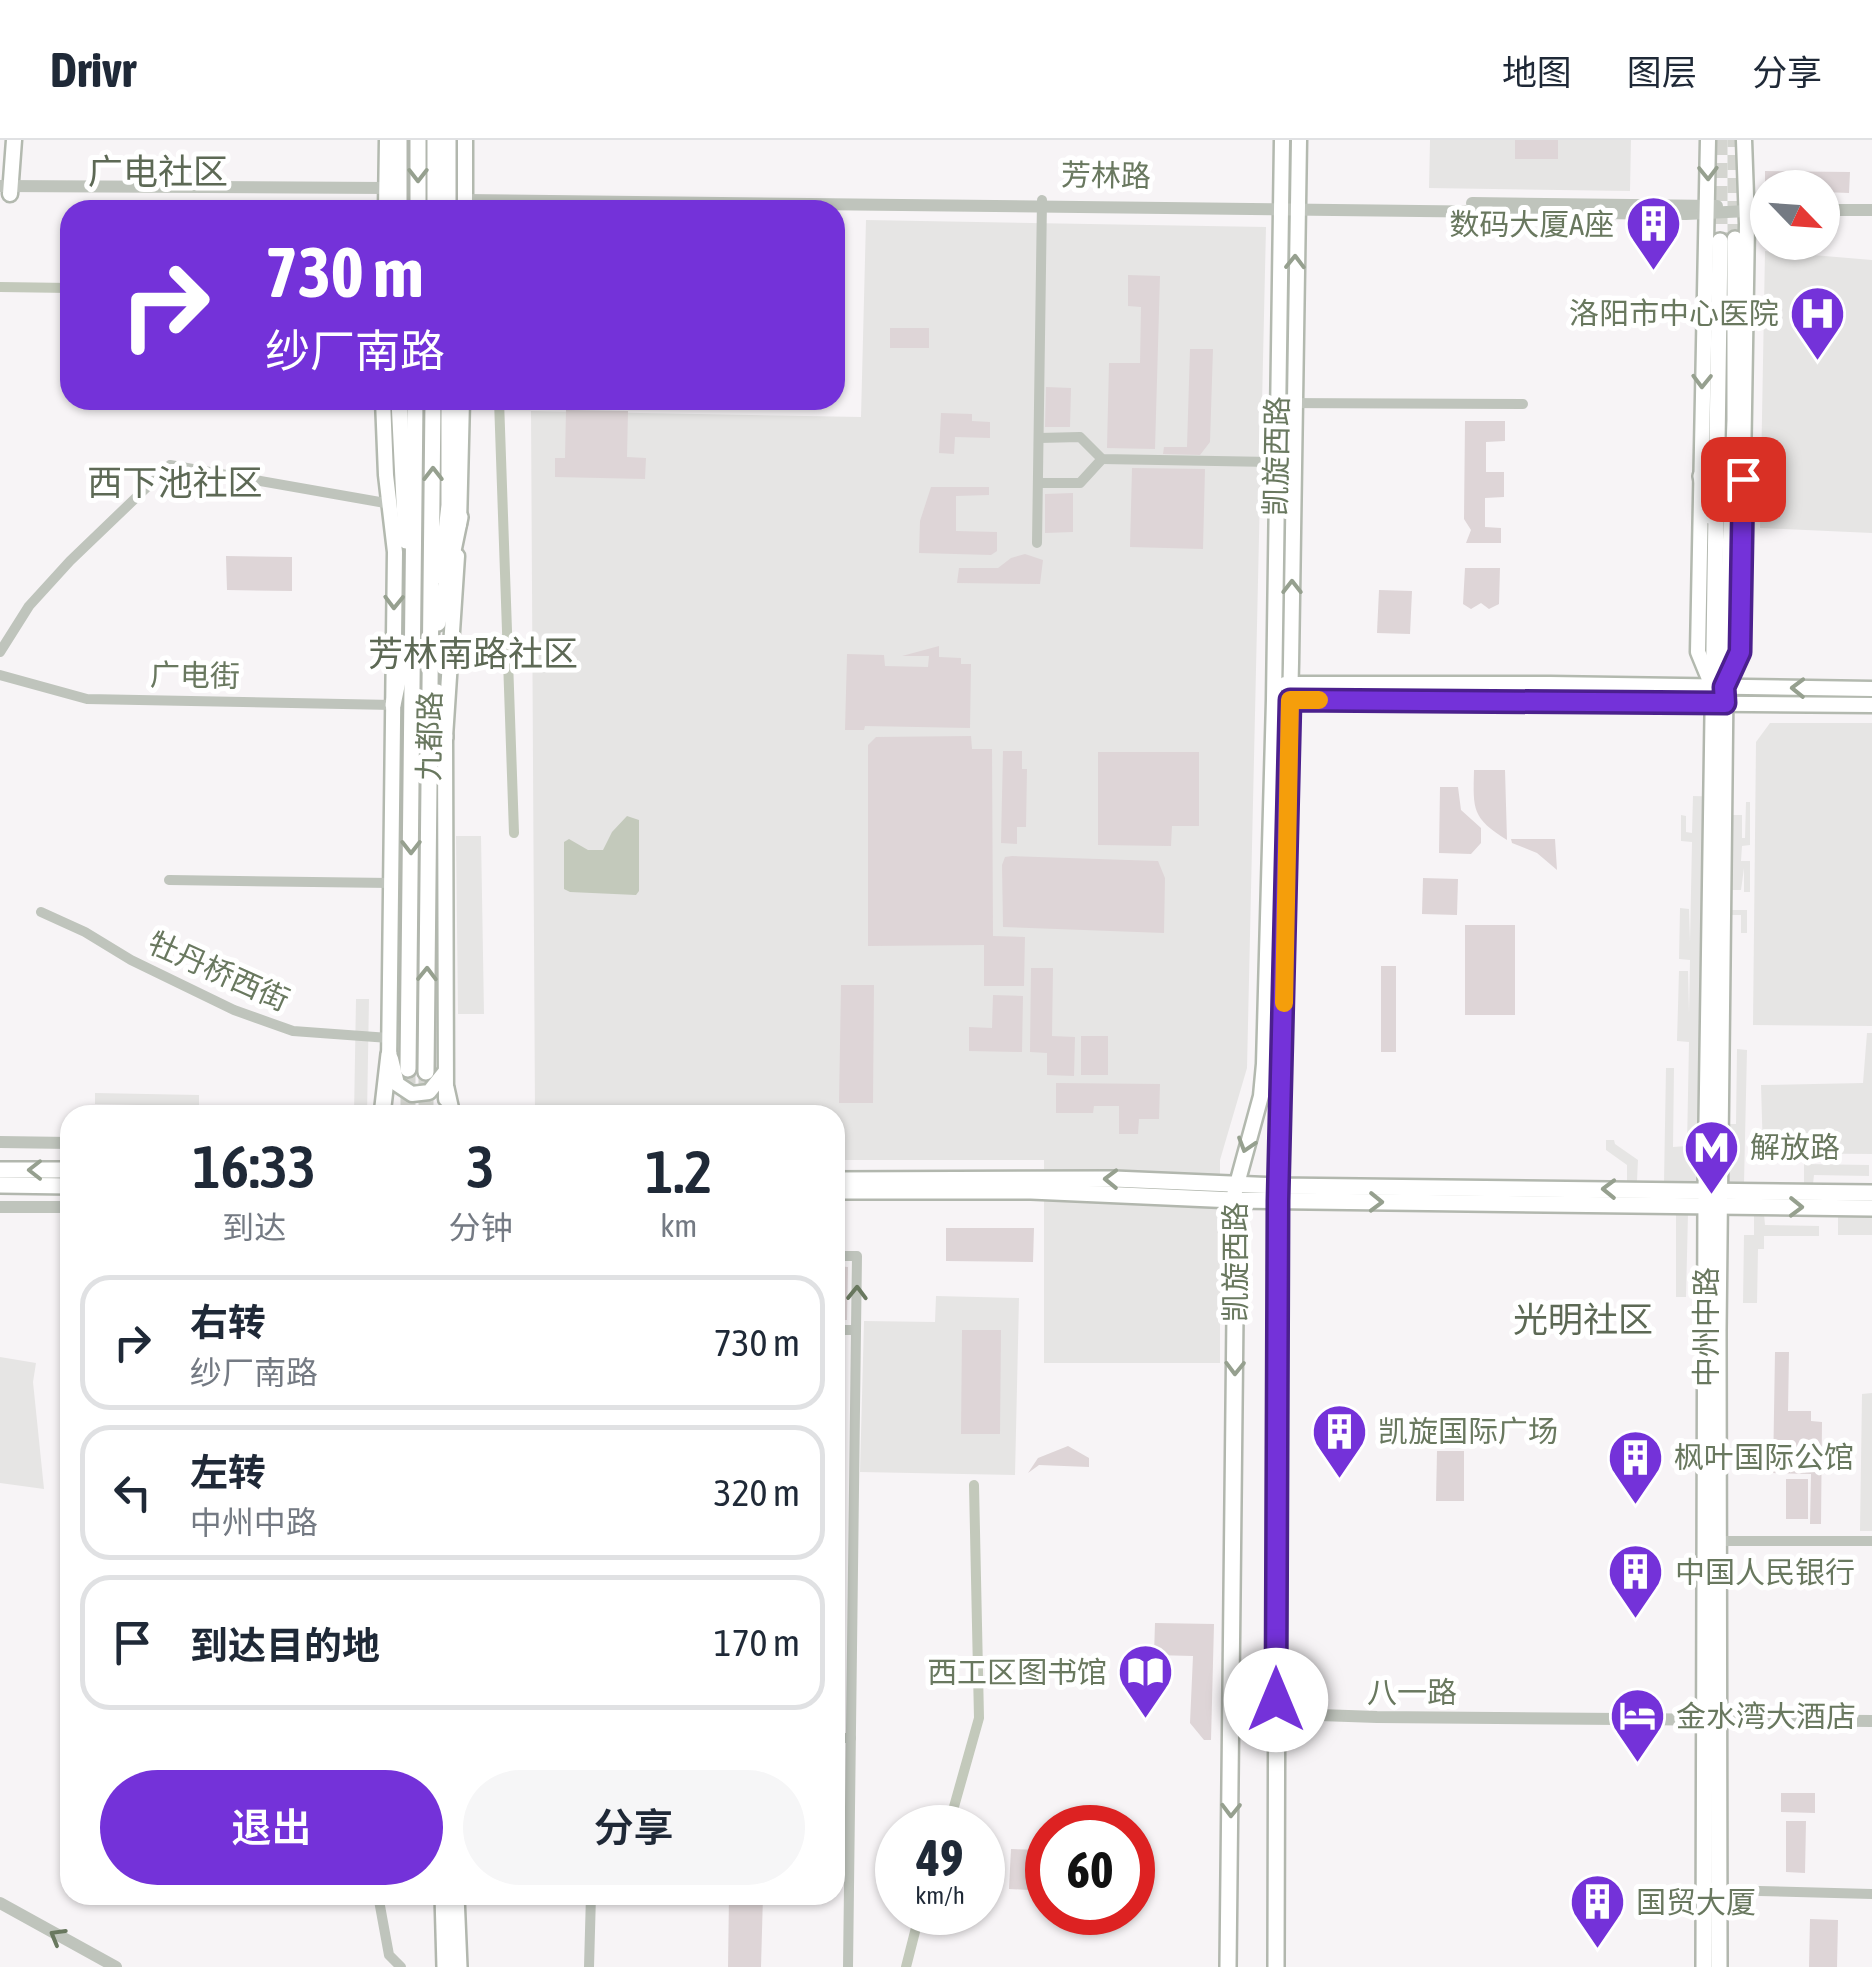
<!DOCTYPE html>
<html lang="zh">
<head>
<meta charset="utf-8">
<style>
  :root { --surface:#fff; --page:#f6f6f7; --text:#1f2937; --muted:#747a83; --line:#e0e1e3; --accent:#7432d9 }
  body { margin:0; font-family:"Asap Condensed","Noto Sans SC",sans-serif; background:var(--page); color:var(--text); height:100vh; display:flex; flex-direction:column; font-size:38px; white-space:nowrap }
  * { box-sizing:border-box; margin:0 }
  p { font-size:32px; color:var(--muted) }
  .icon { flex:none; width:55px; height:55px; fill:none; stroke:currentColor; stroke-width:2; stroke-linecap:round; stroke-linejoin:round }
  .map { position:relative; flex:1; overflow:hidden }
  .drawer { position:absolute; left:60px; top:965px; width:785px; height:800px; display:flex; flex-direction:column; background:var(--surface); border-radius:30px; box-shadow:0 2px 8px #0004 }
  .drawer>* { flex:none }
  .top-card { position:absolute; left:60px; top:60px; width:785px; height:210px; border-radius:30px; box-shadow:0 2px 8px #0004; background:#7432d9; color:#fff; overflow:hidden }
  .needle { width:65px; rotate:115deg }
  .fabs { position:absolute; left:1750px; top:30px; display:grid; gap:20px }
  .fabs a { display:grid; place-items:center; width:90px; height:90px; border-radius:50%; background:var(--surface); box-shadow:0 2px 8px #0004; font-size:50px }
  .speed { position:absolute; left:875px; top:1665px; display:flex; gap:20px; font-size:50px; font-weight:700; text-align:center }
  .speed>* { display:grid; place-content:center; width:130px; height:130px; border-radius:50%; background:var(--surface); box-shadow:0 2px 8px #0004; line-height:1 }
  .speed small { font-size:25px; font-weight:400 }
  .speed .limit { border:15px solid #d22; background:#fff; color:#111 }
  .pin { position:absolute; display:grid; place-items:center; width:85px; height:85px; color:#fff; margin:-42px; border-radius:20px; box-shadow:0 5px 15px #0006 }
  .me { position:absolute; width:110px; margin:-55px; rotate:0deg; stroke-linejoin:round; filter:drop-shadow(0 0 8px #0008) }
  .turn { display:flex; align-items:center; gap:35px; height:210px; padding:0 40px; font-size:45px }
  .turn .icon { width:130px; height:130px; stroke-width:2.5 }
  .turn b { display:block; font-size:70px; line-height:85px }
  .eta { display:flex; justify-content:space-evenly; align-items:center; height:170px; text-align:center }
  .eta b { font-size:60px; font-weight:600; line-height:70px }
  .primary-button { display:flex; gap:20px; margin-top:auto; padding:20px 40px }
  .primary-button a { flex:1; height:115px; border-radius:60px; background:var(--accent); color:#fff; font-size:40px; font-weight:600; line-height:115px; text-align:center }
  .primary-button a+a { background:var(--page); color:var(--text) }
  ul { padding:0; list-style:none }
  li { display:flex; align-items:center; gap:30px; height:135px; margin:0 20px 15px; padding:0 20px; border:5px solid var(--line); border-radius:30px }
  li div { flex:1 }
  li b { display:block; font-size:38px }
  li em { font-style:normal }
  header { display:flex; align-items:center; gap:60px; box-sizing:border-box; height:140px; padding:0 50px; background:var(--surface); border-bottom:2px solid var(--line) }
  header strong { font-size:48px }
  nav { display:flex; gap:55px; margin-inline-start:auto; font-size:35px }
  .map>svg:first-child { display:block }
</style>
</head>
<body>
<header>
<strong>Drivr</strong>
<nav><a>地图</a><a>图层</a><a>分享</a></nav>
</header>
<div class="map">
<svg width="1872" height="1827" viewBox="0 0 1872 1827">
  <rect width="100%" height="100%" fill="#f7f4f6"/>
  <g fill="#e6e5e4">
    <path d="M1430,0H1631L1630,51L1429,48Z"/>
    <path d="M866,80L1266,87L1247,928L1220,1020V1223H1044V1020H835V975H535L531,271L861,277Z"/>
    <path d="M1765,111L1872,120V393L1760,388Z"/>
    <path d="M1770,583H1872V886L1753,885L1756,602Z"/>
    <path d="M1693,656L1729,657V675H1742V698H1745L1746,662H1750V705L1742,706L1741,721H1750V752H1744V728L1741,750H1728V770H1747V793H1741V775H1728L1725,984H1736L1737,909L1747,910L1744,1043L1804,1044V1024L1869,1025V1036L1814,1035L1813,1044L1872,1045V1095H1838V1075L1764,1074L1765,1085L1819,1086V1096H1764V1109H1758L1757,1163H1743L1744,1095H1754V1075L1688,1073L1686,1157H1676V1073L1443,1068V1039L1627,1041V1025L1606,1010V1000H1614L1615,1004L1638,1020L1637,1041L1664,1042L1666,928H1674L1673,1007L1687,1006L1689,902L1677,901L1679,831H1688L1689,873L1690,820L1679,819L1680,768L1689,769L1690,802L1692,702L1681,701V675L1686,676V692L1692,693Z"/>
    <path d="M456,696H481L484,874H458Z"/>
    <path d="M356,859H369L367,975H354Z"/>
    <path d="M1867,893H1872V1014L1763,1013L1761,945L1863,943Z"/>
    <path d="M95,953L199,955V975H189L188,966L95,964Z"/>
    <path d="M936,1156L1019,1158L1015,1335L860,1332L864,1181L935,1182Z"/>
    <path d="M0,1217L36,1223L33,1242L44,1349L0,1343Z"/>
    <path d="M1872,1253V1391H1860L1862,1254Z"/>
  </g>
  <g fill="#ded5d7">
    <rect x="1515" y="0" width="43" height="19"/>
    <path d="M1765,31L1850,32L1849,53L1823,52L1822,48H1768L1765,52Z"/>
    <path d="M1128,135L1160,136L1155,309L1107,308L1109,223H1140L1141,167L1128,166Z"/>
    <rect x="890" y="188" width="39" height="20"/>
    <path d="M1190,209H1213L1210,302L1200,315L1163,314L1164,307H1187Z"/>
    <path d="M1046,247L1071,248L1070,287H1045Z"/>
    <path d="M566,270L628,271L627,317L646,318L645,339L555,337V318H565Z"/>
    <path d="M941,273L972,274V281L990,282V298L955,297L954,314L939,313Z"/>
    <path d="M1465,281H1505V301L1486,302V332H1504V357L1485,358V387L1501,388V403H1466L1471,390L1464,379Z"/>
    <path d="M1132,328L1205,329L1203,409L1130,407Z"/>
    <path d="M931,347H989V355L956,356V391L997,392V411L991,415L919,413L920,381Z"/>
    <path d="M1073,353V392L1045,393V354Z"/>
    <path d="M1025,414L1043,420L1040,444L957,443L959,428H998L1011,418Z"/>
    <path d="M226,416L292,417V451L227,450Z"/>
    <path d="M1465,428H1500L1499,464L1489,469L1481,463L1471,469L1463,464Z"/>
    <path d="M1379,450L1412,451L1410,494L1377,493Z"/>
    <path d="M939,506V517L961,518V524H971L970,588L865,586L864,590H845L847,514L884,515L885,526L928,527L929,516H902Z"/>
    <path d="M971,596L972,609H992L993,796L1025,797L1024,846H984V805L868,806V605L876,597Z"/>
    <path d="M1003,611H1022V629H1027L1026,687H1017V704L1001,703Z"/>
    <path d="M1098,612H1199V686H1172L1171,706L1098,705Z"/>
    <path d="M1474,630H1505L1507,700C1472,678 1473,670 1474,630Z"/>
    <path d="M1440,647H1458L1461,670L1481,688V703L1471,714L1439,713Z"/>
    <path d="M1511,699H1555L1557,730L1537,713L1512,703Z"/>
    <path d="M1012,716L1158,721L1165,738L1164,793L1003,787L1002,725L1005,717Z"/>
    <path d="M1423,738L1458,739L1457,775L1422,774Z"/>
    <rect x="1465" y="785" width="50" height="90"/>
    <rect x="1381" y="826" width="15" height="86"/>
    <path d="M1031,828H1053L1052,896L1075,897L1074,936L1047,935V913L1030,912Z"/>
    <path d="M841,845H874L873,963H839Z"/>
    <path d="M993,855L1023,856L1022,912L969,911V887L992,888Z"/>
    <rect x="1081" y="896" width="27" height="39"/>
    <path d="M1056,943L1160,944L1159,979H1139L1138,994H1119V966H1094L1093,973H1056Z"/>
    <path d="M946,1088H1034L1033,1122L946,1121Z"/>
    <path d="M835,1126L848,1127L847,1180H835Z"/>
    <path d="M962,1190H1001L1000,1294H961Z"/>
    <path d="M1775,1212H1789L1788,1271H1811V1281L1822,1282L1821,1384H1810L1811,1334L1773,1333Z"/>
    <path d="M1068,1306L1089,1318V1327L1039,1325L1028,1333L1038,1318Z"/>
    <path d="M1437,1311H1464V1361H1436Z"/>
    <rect x="1786" y="1339" width="22" height="40"/>
    <path d="M1155,1483L1214,1484L1211,1600H1204L1190,1583L1193,1516L1154,1515Z"/>
    <path d="M1781,1653H1815V1673L1781,1672Z"/>
    <path d="M1786,1681H1806L1805,1733L1786,1732Z"/>
    <path d="M1011,1709L1047,1710V1751L1009,1749Z"/>
    <path d="M729,1755H763L761,1827H728Z"/>
    <path d="M1810,1779L1838,1780L1837,1827H1809Z"/>
  </g>
  <path fill="#c3c9bb" d="M627,676L639,680V751L636,755L570,752L564,749V702L569,699L588,710H603L612,692Z"/>
  <g fill="none" stroke-linecap="round" stroke-linejoin="round">
    <g stroke="#c3c9bb" stroke-width="10">
      <path d="M0,147L70,148"/>
      <path d="M499,260L514,693"/>
      <path d="M948,1688L979,1578L974,1345"/>
      <path d="M906,1827L920,1772"/>
    </g>
    <g stroke="#d4d5d0" stroke-width="15" stroke-dasharray="15 8" stroke-linecap="butt">
      <path d="M1720,0V101"/>
      <path d="M1735,99V0"/>
      <path d="M408,929V975"/>
      <path d="M426,975V932"/>
    </g>
    <defs>
      <g id="secondary">
        <path d="M1708,0L1698,512L1712,546"/>
        <path d="M10,54L14,0"/>
        <path d="M386,70L387,0"/>
        <path d="M465,70V0"/>
        <path d="M383,260L386,335L395,412L389,924"/>
        <path d="M459,384L462,260"/>
        <path d="M1727,541L1740,512L1747,84L1744,0"/>
        <path d="M1285,544H1550L1872,549"/>
        <path d="M1283,560L1872,565"/>
        <path d="M391,919L397,944L412,954L429,952L445,932"/>
        <path d="M446,959L445,597L457,416"/>
        <path d="M1278,1054L1291,523L1299,0"/>
        <path d="M1234,1055L1261,956L1264,924L1274,560L1282,0"/>
      </g>
      <g id="primary">
        <path d="M418,0V70"/>
        <path d="M435,0V70"/>
        <path d="M448,0V70"/>
        <path d="M399,70V0"/>
        <path d="M399,260L406,401"/>
        <path d="M1701,336L1710,376"/>
        <path d="M441,436L449,365V260"/>
        <path d="M438,483L460,377"/>
        <path d="M437,552L445,597"/>
        <path d="M393,565L406,503"/>
        <path d="M408,929L415,260"/>
        <path d="M426,932L433,260"/>
        <path d="M446,948L452,975"/>
        <path d="M382,975L389,914"/>
        <path d="M0,1030H70"/>
        <path d="M835,1040L1114,1039L1278,1046L1872,1053"/>
        <path d="M0,1045L70,1046"/>
        <path d="M835,1051H1031L1234,1060L1872,1068"/>
        <path d="M443,1755L445,1827"/>
        <path d="M456,1755L459,1827"/>
        <path d="M1228,1827L1236,1081L1234,1060"/>
        <path d="M1276,1827L1278,1061"/>
        <path d="M1704,1827L1706,1050L1720,101"/>
        <path d="M1719,1827L1718,1191L1725,547L1735,280V99"/>
      </g>
    </defs>
    <use href="#secondary" stroke="#b3b9af" stroke-width="19"/>
    <use href="#primary" stroke="#b2b7ae" stroke-width="20"/>
    <g stroke="#bfc4bc" stroke-width="10">
      <path d="M1277,263L1523,264"/>
      <path d="M1039,298L1080,297L1102,319L1276,322"/>
      <path d="M1038,343H1080L1102,319"/>
      <path d="M1037,403L1042,60"/>
      <path d="M0,512L29,466L70,421L170,325L391,364"/>
      <path d="M0,535L87,559L393,565"/>
      <path d="M169,740L391,743"/>
      <path d="M41,772L85,792L131,820L234,870L293,891L389,898"/>
      <path d="M835,1116H857L856,1190H835"/>
      <path d="M1718,1401H1872"/>
      <path d="M835,1598H851"/>
      <path d="M1718,1750L1872,1754"/>
      <path d="M378,1755L389,1815L401,1827"/>
      <path d="M589,1827L591,1755"/>
      <path d="M848,1827L856,1190"/>
    </g>
    <g stroke="#bfc4bc" stroke-width="12">
      <path d="M0,46L387,48"/>
      <path d="M465,60L1686,74L1768,70"/>
      <path d="M1472,63L1717,66"/>
      <path d="M1822,70H1872"/>
      <path d="M0,1002L70,1003"/>
      <path d="M0,1067H70"/>
      <path d="M1232,1572L1377,1577L1872,1581"/>
      <path d="M0,1763L116,1827"/>
    </g>
    <use href="#secondary" stroke="#fff" stroke-width="14"/>
    <use href="#primary" stroke="#fff" stroke-width="15"/>
  </g>
  <defs><path id="oneway-chevron" d="M-2-3.5L2.5 0L-2 3.5" fill="none" stroke-width="1.6" stroke-linecap="round" stroke-linejoin="round" transform="scale(2.5)"/></defs>
  <g stroke="#96a08f">
    <use href="#oneway-chevron" transform="translate(1708 33) rotate(89)"/>
    <use href="#oneway-chevron" transform="translate(418 35) rotate(90)"/>
    <use href="#oneway-chevron" transform="translate(1295 122) rotate(-89)"/>
    <use href="#oneway-chevron" transform="translate(1702 241) rotate(91)"/>
    <use href="#oneway-chevron" transform="translate(433 334) rotate(-90)"/>
    <use href="#oneway-chevron" transform="translate(1292 447) rotate(-90)"/>
    <use href="#oneway-chevron" transform="translate(394 462) rotate(91)"/>
    <use href="#oneway-chevron" transform="translate(1798 548) rotate(-179)"/>
    <use href="#oneway-chevron" transform="translate(411 707) rotate(90)"/>
    <use href="#oneway-chevron" transform="translate(427 834) rotate(-89)"/>
    <use href="#oneway-chevron" transform="translate(1246 1005) rotate(107)"/>
    <use href="#oneway-chevron" transform="translate(35 1030) rotate(-180)"/>
    <use href="#oneway-chevron" transform="translate(1111 1039) rotate(-179)"/>
    <use href="#oneway-chevron" transform="translate(1609 1049) rotate(-179)"/>
    <use href="#oneway-chevron" transform="translate(1376 1062) rotate(1)"/>
    <use href="#oneway-chevron" transform="translate(1796 1067) rotate(1)"/>
    <use href="#oneway-chevron" transform="translate(1235 1228) rotate(91)"/>
    <use href="#oneway-chevron" transform="translate(1231 1670) rotate(91)"/>
  </g>
  <g stroke="#69785f">
    <use href="#oneway-chevron" transform="translate(857 1153) rotate(-89)"/>
    <use href="#oneway-chevron" transform="translate(57 1796) rotate(-150)"/>
  </g>
  <g fill="none" stroke-linecap="round" stroke-linejoin="round">
    <defs>
      <path id="route" d="M1276,1560L1278,1061L1290,560L1725,563L1724,547L1740,512L1743,339"/>
    </defs>
    <use href="#route" stroke="#4b208d" stroke-width="25"/>
    <use href="#route" stroke="#7432d9" stroke-width="18"/>
    <path stroke="#f59e0b" stroke-width="18" d="M1284,863L1290,560H1319"/>
  </g>
  <defs>
    <symbol id="building-pin" viewBox="-11 -11 22 30"><path d="M0 17L-7.5 6A9.5 9.5 0 1 1 7.5 6Z" fill="#7432d9" stroke="#fff"/><path d="M-4-6H4V6H1V3H-1V6H-4ZM-2.5-4.3h1.7v1.8h-1.7ZM.8-4.3h1.7v1.8H.8ZM-2.5-1h1.7V.8h-1.7ZM.8-1h1.7V.8H.8Z" fill="#fff"/></symbol>
    <symbol id="hospital-pin" viewBox="-11 -11 22 30"><path d="M0 17L-7.5 6A9.5 9.5 0 1 1 7.5 6Z" fill="#7432d9" stroke="#fff"/><path d="M-5-5h3v3.5h4V-5h3V5h-3V1.5h-4V5h-3Z" fill="#fff"/></symbol>
    <symbol id="metro-pin" viewBox="-11 -11 22 30"><path d="M0 17L-7.5 6A9.5 9.5 0 1 1 7.5 6Z" fill="#7432d9" stroke="#fff"/><path d="M-5.5 5V-5H-3L0 0L3-5H5.5V5H3V-.5L0 4L-3-.5V5Z" fill="#fff"/></symbol>
    <symbol id="library-pin" viewBox="-11 -11 22 30"><path d="M0 17L-7.5 6A9.5 9.5 0 1 1 7.5 6Z" fill="#7432d9" stroke="#fff"/><path d="M-6-4Q-3-5.5-.7-3.5V5Q-3 3-6 4ZM6-4Q3-5.5 .7-3.5V5Q3 3 6 4Z" fill="#fff"/></symbol>
    <symbol id="hotel-pin" viewBox="-11 -11 22 30"><path d="M0 17L-7.5 6A9.5 9.5 0 1 1 7.5 6Z" fill="#7432d9" stroke="#fff"/><path d="M-6-4.5h1.5V1H6V5H4.5V3h-9V5H-6ZM-4 0a1.8 1.8 0 1 1 3.6 0ZM.5 0V-2.5h3Q6-2.5 6 0Z" fill="#fff"/></symbol>
  </defs>
  <g fill-rule="evenodd">
    <use href="#building-pin" x="1622" y="52" width="63" height="86"/>
    <use href="#hospital-pin" x="1786" y="142" width="63" height="86"/>
    <use href="#metro-pin" x="1680" y="976" width="63" height="86"/>
    <use href="#building-pin" x="1308" y="1260" width="63" height="86"/>
    <use href="#building-pin" x="1604" y="1286" width="63" height="86"/>
    <use href="#building-pin" x="1604" y="1400" width="63" height="86"/>
    <use href="#library-pin" x="1114" y="1500" width="63" height="86"/>
    <use href="#hotel-pin" x="1606" y="1544" width="63" height="86"/>
    <use href="#building-pin" x="1566" y="1730" width="63" height="86"/>
  </g>
  <g text-anchor="middle" dominant-baseline="central" stroke-width="10" stroke-linejoin="round" paint-order="stroke">
    <g font-size="30" fill="#69785f" stroke="#fff">
      <text transform="translate(1106 35) rotate(1)">芳林路</text>
      <text transform="translate(1276 316) rotate(-89)">凯旋西路</text>
      <text transform="translate(195 535) rotate(1)">广电街</text>
      <text transform="translate(429 596) rotate(-89)">九都路</text>
      <text transform="translate(219 831) rotate(24)">牡丹桥西街</text>
      <text transform="translate(1235 1122) rotate(-90)">凯旋西路</text>
      <text transform="translate(1706 1187) rotate(-90)">中州中路</text>
      <text x="1412" y="1552">八一路</text>
    </g>
    <g font-size="30" fill="#69785f" stroke="#fff" text-anchor="start">
      <text x="1614" y="84" text-anchor="end">数码大厦A座</text>
      <text x="1779" y="173" text-anchor="end">洛阳市中心医院</text>
      <text x="1750" y="1007">解放路</text>
      <text x="1378" y="1291">凯旋国际广场</text>
      <text x="1674" y="1317">枫叶国际公馆</text>
      <text x="1675" y="1432">中国人民银行</text>
      <text x="1107" y="1532" text-anchor="end">西工区图书馆</text>
      <text x="1676" y="1576">金水湾大酒店</text>
      <text x="1636" y="1762">国贸大厦</text>
    </g>
    <g font-size="35" fill="#5d6955" stroke="#fff">
      <text x="158" y="31">广电社区</text>
      <text x="175" y="342">西下池社区</text>
      <text x="473" y="513">芳林南路社区</text>
      <text x="1583" y="1179">光明社区</text>
    </g>
  </g>
</svg>
<div class="fabs">
<a><svg class="needle" viewBox="-14 -14 28 28"><path d="M0-13l5 13h-10z" fill="#e53935"/><path d="M0 13l5-13h-10z" fill="#747a83"/></svg></a>
</div>
<div class="speed"><div>49<small>km/h</small></div><div class="limit">60</div></div>
<div class="pin" style="left:1743px;top:339px;background:#d93025"><svg class="icon" aria-label="arrive" viewBox="0 0 24 24"><path d="M6 21V4h12l-3 4 3 4H6"/></svg></div>
<svg class="me" style="left:1276px;top:1560px" viewBox="-20 -20 40 40"><circle r="19" fill="#fff"/><path d="M0-13L10 11 0 6-10 11z" fill="#7432d9"/></svg>
<div class="top-card">
<div class="turn"><svg class="icon" aria-label="right" viewBox="0 0 24 24"><path d="M7 20v-9h11M14 6l5 5-5 5"/></svg><div><b>730 m</b>纱厂南路</div></div>
</div>
<section class="drawer">
<div class="eta">
<div><b>16:33</b><p>到达</p></div>
<div><b>3</b><p>分钟</p></div>
<div><b>1.2</b><p>km</p></div>
</div>
<ul>
<li><svg class="icon" aria-label="right" viewBox="0 0 24 24"><path d="M7 20v-9h11M14 6l5 5-5 5"/></svg><div><b>右转</b><p>纱厂南路</p></div><em>730 m</em></li>
<li><svg class="icon" aria-label="left" viewBox="0 0 24 24"><path d="M17 20v-9H6M10 6l-5 5 5 5"/></svg><div><b>左转</b><p>中州中路</p></div><em>320 m</em></li>
<li><svg class="icon" aria-label="arrive" viewBox="0 0 24 24"><path d="M6 21V4h12l-3 4 3 4H6"/></svg><div><b>到达目的地</b></div><em>170 m</em></li>
</ul>
<div class="primary-button"><a>退出</a><a>分享</a></div>
</section>
</div>
</body>
</html>
